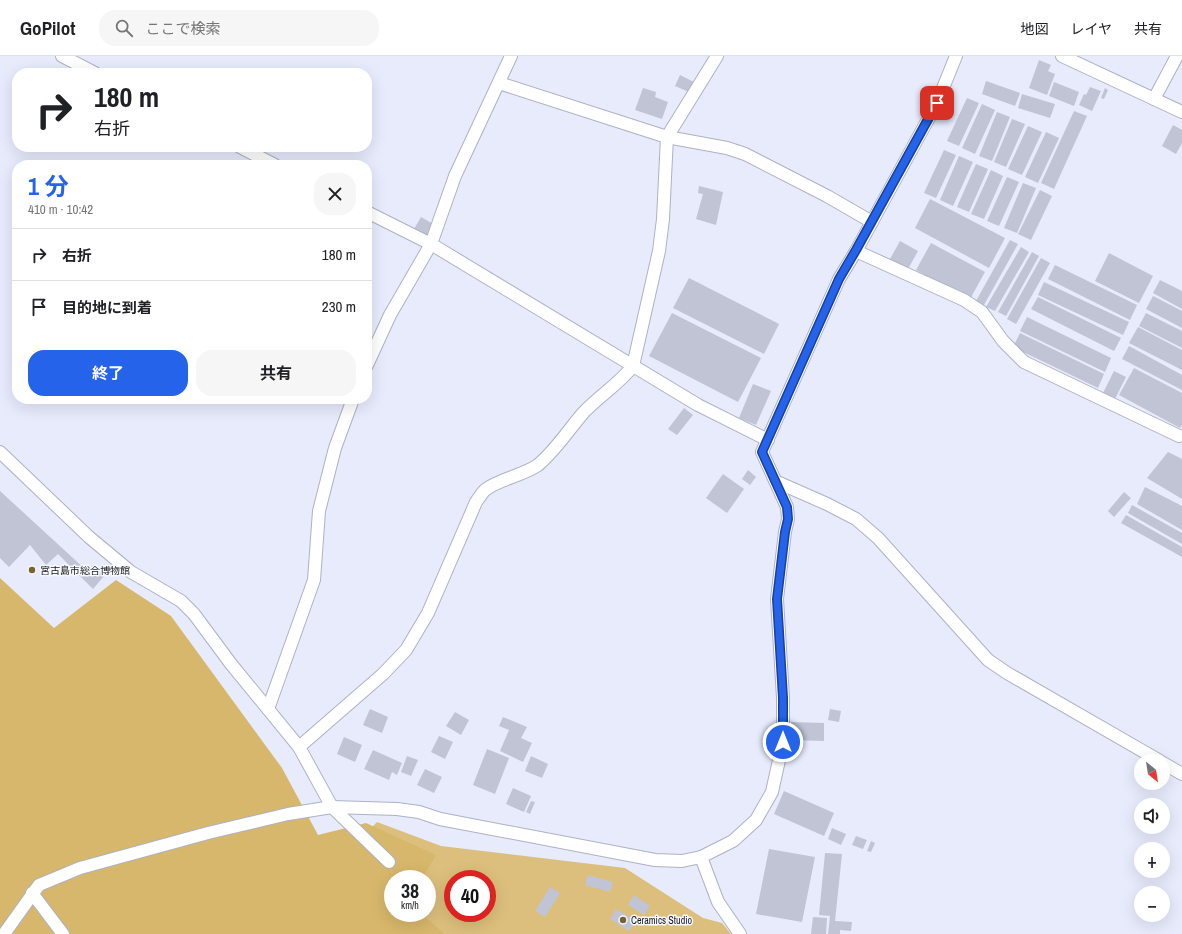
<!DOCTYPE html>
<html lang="ja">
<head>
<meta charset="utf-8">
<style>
  :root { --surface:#fff; --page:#f6f6f6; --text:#202124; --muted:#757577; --line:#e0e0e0; --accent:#2563eb }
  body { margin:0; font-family:"Archivo Narrow","Noto Sans JP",sans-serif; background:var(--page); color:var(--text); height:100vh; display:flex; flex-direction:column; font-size:15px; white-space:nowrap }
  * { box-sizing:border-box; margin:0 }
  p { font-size:13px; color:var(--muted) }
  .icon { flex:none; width:22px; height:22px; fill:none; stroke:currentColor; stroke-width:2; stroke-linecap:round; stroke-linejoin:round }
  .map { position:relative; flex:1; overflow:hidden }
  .sheet { position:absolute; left:12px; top:104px; width:360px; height:244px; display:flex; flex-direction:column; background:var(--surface); border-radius:16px; box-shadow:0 4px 16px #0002 }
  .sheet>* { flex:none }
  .banner { position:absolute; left:12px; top:12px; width:360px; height:84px; border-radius:16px; box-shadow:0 4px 16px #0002; background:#fff; color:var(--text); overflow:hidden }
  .needle { width:26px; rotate:150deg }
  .buttons { position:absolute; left:1134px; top:698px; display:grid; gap:8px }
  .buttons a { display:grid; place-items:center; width:36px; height:36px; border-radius:50%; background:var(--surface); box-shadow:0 4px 16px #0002; font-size:20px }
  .speed { position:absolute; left:384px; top:814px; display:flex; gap:8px; font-size:20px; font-weight:700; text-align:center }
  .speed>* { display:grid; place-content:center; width:52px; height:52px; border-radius:50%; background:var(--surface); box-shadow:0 4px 16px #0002; line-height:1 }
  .speed small { font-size:10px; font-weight:400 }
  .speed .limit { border:6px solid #d22; background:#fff; color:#111 }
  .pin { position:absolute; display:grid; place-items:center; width:34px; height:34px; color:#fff; margin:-17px; border-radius:8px; box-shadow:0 2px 6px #0006 }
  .me { position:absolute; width:44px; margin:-22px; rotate:0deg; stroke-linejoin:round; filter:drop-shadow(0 0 3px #0008) }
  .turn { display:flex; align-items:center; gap:14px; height:84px; padding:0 16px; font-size:18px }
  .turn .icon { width:52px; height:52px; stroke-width:2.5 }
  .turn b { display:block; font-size:28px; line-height:34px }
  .round { display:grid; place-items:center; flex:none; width:42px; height:42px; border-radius:16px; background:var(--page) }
  .headline { display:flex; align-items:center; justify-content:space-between; height:68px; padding:0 16px }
  h1 { font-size:24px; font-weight:700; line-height:30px; color:var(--accent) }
  .primary-button { display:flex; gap:8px; margin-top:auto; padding:8px 16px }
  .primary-button a { flex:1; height:46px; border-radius:16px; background:var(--accent); color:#fff; font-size:16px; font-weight:700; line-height:46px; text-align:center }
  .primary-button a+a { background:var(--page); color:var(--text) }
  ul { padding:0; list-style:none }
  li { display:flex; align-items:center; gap:12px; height:52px; padding:0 16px; border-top:1px solid var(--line) }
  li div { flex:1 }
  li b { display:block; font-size:15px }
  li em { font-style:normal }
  header { display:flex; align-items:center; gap:24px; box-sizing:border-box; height:56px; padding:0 20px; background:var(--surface); border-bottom:1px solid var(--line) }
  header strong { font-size:19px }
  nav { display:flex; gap:22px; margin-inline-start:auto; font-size:14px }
  .search { width:280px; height:36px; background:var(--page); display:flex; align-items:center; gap:10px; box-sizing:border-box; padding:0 14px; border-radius:16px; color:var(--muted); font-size:15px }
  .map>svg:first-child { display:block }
</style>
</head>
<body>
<header>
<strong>GoPilot</strong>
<div class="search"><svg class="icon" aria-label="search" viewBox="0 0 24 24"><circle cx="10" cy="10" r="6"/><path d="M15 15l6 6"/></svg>ここで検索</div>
<nav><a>地図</a><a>レイヤ</a><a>共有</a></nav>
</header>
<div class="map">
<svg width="1182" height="878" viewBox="0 0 1182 878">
  <rect width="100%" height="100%" fill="#e7ebfc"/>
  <path fill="#dcbf7c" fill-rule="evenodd" d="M377,766L441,790L625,812L703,862L722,867L731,878H328L332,812ZM393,823H427V857H393ZM453,823H487V857H453Z"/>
  <path fill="#d7b76b" d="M0,522L54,572L116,524L171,560L282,712L318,779L366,767L436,799L422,823H393V857H420L445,878H0Z"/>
  <g fill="#c0c4d4">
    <path d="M1039,4L1051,9L1048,15L1055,18L1047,39L1029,32Z"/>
    <path d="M680,19L694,26L689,36L675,30Z"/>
    <path d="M986,25L1020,37L1015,50L982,38Z"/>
    <path d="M1054,26L1079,36L1074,50L1049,40Z"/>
    <path d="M1090,31L1101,35L1092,55L1079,49L1084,38L1086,39Z"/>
    <path d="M643,32L656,36L655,41L668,46L662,63L635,54Z"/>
    <path d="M1105,32L1108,34L1104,43L1101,42Z"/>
    <path d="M1022,38L1055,48L1050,62L1018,52Z"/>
    <path d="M967,42L979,47L959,90L947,85Z"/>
    <path d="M982,48L995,54L975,98L962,92Z"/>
    <path d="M1074,55L1087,60L1054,133L1041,127Z"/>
    <path d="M997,56L1010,61L992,105L979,100Z"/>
    <path d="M1012,63L1025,68L1006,111L994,106Z"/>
    <path d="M1173,69L1182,74V87L1176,98L1162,90Z"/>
    <path d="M1028,70L1042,76L1022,119L1008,113Z"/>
    <path d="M1046,76L1059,82L1038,127L1025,121Z"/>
    <path d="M944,94L956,99L936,142L924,137Z"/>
    <path d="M959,100L973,106L953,150L940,144Z"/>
    <path d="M976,108L988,113L969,156L957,151Z"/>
    <path d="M991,114L1003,120L984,163L971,158Z"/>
    <path d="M1007,121L1019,126L999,170L987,165Z"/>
    <path d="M1023,127L1036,132L1017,177L1004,172Z"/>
    <path d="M699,130L723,136L716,169L696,163L703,138L698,137Z"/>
    <path d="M1040,134L1052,140L1031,184L1018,178Z"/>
    <path d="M930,143L1005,182L989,212L915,172Z"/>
    <path d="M421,161L435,169L428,181L414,173Z"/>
    <path d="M1010,184L1018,188L984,249L976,245Z"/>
    <path d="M900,185L918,195L908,213L890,203Z"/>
    <path d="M931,187L985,216L970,243L916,214Z"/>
    <path d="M1021,191L1029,196L995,255L986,251Z"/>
    <path d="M1032,196L1039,200L1006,260L998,256Z"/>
    <path d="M1109,197L1153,220L1139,247L1095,225Z"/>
    <path d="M1041,202L1050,207L1016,268L1007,263Z"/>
    <path d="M1055,209L1137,249L1130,264L1048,223Z"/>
    <path d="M689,222L779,268L764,298L673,252Z"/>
    <path d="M1160,224L1182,235V253L1153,237Z"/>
    <path d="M1044,226L1129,266L1123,279L1038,239Z"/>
    <path d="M1153,240L1182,255V272L1146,253Z"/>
    <path d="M1038,241L1121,282L1114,295L1031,253Z"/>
    <path d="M672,257L761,302L738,346L649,300Z"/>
    <path d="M1146,257L1182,275V292L1139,270Z"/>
    <path d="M1027,261L1111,302L1105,316L1020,275Z"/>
    <path d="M1138,271L1182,294V314L1129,287Z"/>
    <path d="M1020,277L1104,318L1098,332L1013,291Z"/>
    <path d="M1129,290L1182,319V334L1122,303Z"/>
    <path d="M1134,312L1182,337V369L1180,372L1119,339Z"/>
    <path d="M1114,315L1126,321L1114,345L1102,339Z"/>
    <path d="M753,328L771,335L756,369L739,362Z"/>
    <path d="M684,352L693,359L677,379L668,373Z"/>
    <path d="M1168,396L1182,403V443L1147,422Z"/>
    <path d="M748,414L756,421L750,429L742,423Z"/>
    <path d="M723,418L744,433L727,457L706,442Z"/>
    <path d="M1145,431L1182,450V474L1137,448Z"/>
    <path d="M0,435L86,514L94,509L104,520L93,533L58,498L46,509L30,489L9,511L0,502Z"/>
    <path d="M1124,436L1131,442L1114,461L1108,455Z"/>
    <path d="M1132,449L1182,477V488L1128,457Z"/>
    <path d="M1126,459L1182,491V501L1121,467Z"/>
    <path d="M370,653L388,661L382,677L363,669Z"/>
    <path d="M830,653L841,655L839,666L828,664Z"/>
    <path d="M455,656L469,664L461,679L446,670Z"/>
    <path d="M503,661L527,671L521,682L532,687L523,706L500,695L509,674L499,670Z"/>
    <path d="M791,666L824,667V685L791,684Z"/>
    <path d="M439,680L453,686L445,703L431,696Z"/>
    <path d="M344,681L362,689L355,706L337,698Z"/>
    <path d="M487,693L509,702L495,738L473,729Z"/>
    <path d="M373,694L402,707L397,719L392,716L389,724L364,713Z"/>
    <path d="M407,700L418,704L411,720L401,716Z"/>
    <path d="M531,700L548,708L542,722L525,715Z"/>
    <path d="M425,713L442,721L434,737L417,729Z"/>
    <path d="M513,732L531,740L524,756L506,748Z"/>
    <path d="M784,735L834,757L824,780L774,758Z"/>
    <path d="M531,745L535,746L530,758L526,756Z"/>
    <path d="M832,772L846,778L841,789L828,783Z"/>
    <path d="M856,780L867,784L863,793L852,789Z"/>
    <path d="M871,785L875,787L871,796L867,795Z"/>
    <path d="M769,793L815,801L802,866L756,858Z"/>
    <path d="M825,797L842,798L835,865L852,866L851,875L840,874V878H828L830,860L819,859Z"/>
    <path d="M588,819L613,826L610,836L585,829Z"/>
    <path d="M550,831L560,837L545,861L535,855Z"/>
    <path d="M634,839L650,850L644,859L628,849Z"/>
    <path d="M616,853L636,865L629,875L610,863Z"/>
    <path d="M813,861L827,862L826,878H811Z"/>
  </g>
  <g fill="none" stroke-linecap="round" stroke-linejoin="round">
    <defs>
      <g id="minor">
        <path d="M62,0L95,17"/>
        <path d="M1062,0L1182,56"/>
        <path d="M499,27L667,81L727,92L745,98L827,140L872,166"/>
        <path d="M1154,43L1177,0"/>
        <path d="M240,91L275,109"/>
        <path d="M367,156L431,188L698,349L768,384"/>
        <path d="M856,195L964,244L982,256L1003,285L1024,306L1179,380"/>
        <path d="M367,309L390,259L431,188L455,120L511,0"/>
        <path d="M0,396L89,481L131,516L181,545L194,558L231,608L299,691L332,751L389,806"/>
        <path d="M777,426L827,448L856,463L878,482L988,604L1007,617L1160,705"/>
        <path d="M268,653L314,524L319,455L335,392L353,343"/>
        <path d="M299,691L383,618L406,594L428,557L476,446C479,442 482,437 485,434C499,423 522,420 538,409C556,394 569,373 584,356C600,339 619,328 633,310L659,195L663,163L667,81L717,0"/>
        <path d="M1163,707L1182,718"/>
        <path d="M701,801L718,846L740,878"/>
        <path d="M32,837L63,878"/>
        <path d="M4,878L39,829L80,812L208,777L288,758L332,751L397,753L419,756L440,763L655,804L682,805L701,801L733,785L756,764L772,736L783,686V642L777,543L785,476L788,463L787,451L762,396L839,223L856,195L937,47L956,0"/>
      </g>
    </defs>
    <use href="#minor" stroke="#aeb2c1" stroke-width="14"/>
    <use href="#minor" stroke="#fff" stroke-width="12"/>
  </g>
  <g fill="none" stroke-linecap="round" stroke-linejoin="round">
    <defs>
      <path id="route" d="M783,686V642L777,543L785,476L788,463L787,451L762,396L839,223L856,194L937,47"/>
    </defs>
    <use href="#route" stroke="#184099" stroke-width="10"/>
    <use href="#route" stroke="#2563eb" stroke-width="7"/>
  </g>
  <g fill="#776231" stroke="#f8f9fc" stroke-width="1.5">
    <circle cx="32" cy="514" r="4"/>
    <circle cx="623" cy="864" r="4"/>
  </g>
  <g text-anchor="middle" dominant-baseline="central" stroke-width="3" stroke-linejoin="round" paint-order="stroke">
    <g font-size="10" fill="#17181e" stroke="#f8f9fc" text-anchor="start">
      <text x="40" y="514">宮古島市総合博物館</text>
      <text x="631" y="864">Ceramics Studio</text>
    </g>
  </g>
</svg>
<div class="buttons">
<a><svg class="needle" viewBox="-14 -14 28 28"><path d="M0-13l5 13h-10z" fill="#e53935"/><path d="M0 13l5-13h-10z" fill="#757577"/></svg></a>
<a><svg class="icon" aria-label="sound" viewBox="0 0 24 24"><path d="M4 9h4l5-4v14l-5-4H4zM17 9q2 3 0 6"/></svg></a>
<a>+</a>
<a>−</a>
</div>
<div class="speed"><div>38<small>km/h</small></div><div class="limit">40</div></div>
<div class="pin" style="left:937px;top:47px;background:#d93025"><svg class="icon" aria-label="arrive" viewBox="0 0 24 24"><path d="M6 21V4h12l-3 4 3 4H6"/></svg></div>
<svg class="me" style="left:783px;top:686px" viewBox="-20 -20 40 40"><circle r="17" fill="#2563eb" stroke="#fff" stroke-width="3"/><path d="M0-11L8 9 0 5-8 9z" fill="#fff"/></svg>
<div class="banner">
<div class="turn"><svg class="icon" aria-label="right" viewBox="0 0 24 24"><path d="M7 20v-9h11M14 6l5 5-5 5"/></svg><div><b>180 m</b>右折</div></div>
</div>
<section class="sheet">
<div class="headline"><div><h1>1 分</h1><p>410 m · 10:42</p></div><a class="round"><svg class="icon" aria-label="close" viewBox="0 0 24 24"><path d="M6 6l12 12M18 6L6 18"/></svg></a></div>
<ul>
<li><svg class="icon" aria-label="right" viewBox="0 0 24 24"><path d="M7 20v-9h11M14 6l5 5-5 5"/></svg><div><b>右折</b></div><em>180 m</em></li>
<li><svg class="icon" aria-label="arrive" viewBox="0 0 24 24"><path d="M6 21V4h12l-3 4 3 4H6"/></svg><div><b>目的地に到着</b></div><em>230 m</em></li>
</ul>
<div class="primary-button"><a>終了</a><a>共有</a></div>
</section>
</div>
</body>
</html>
